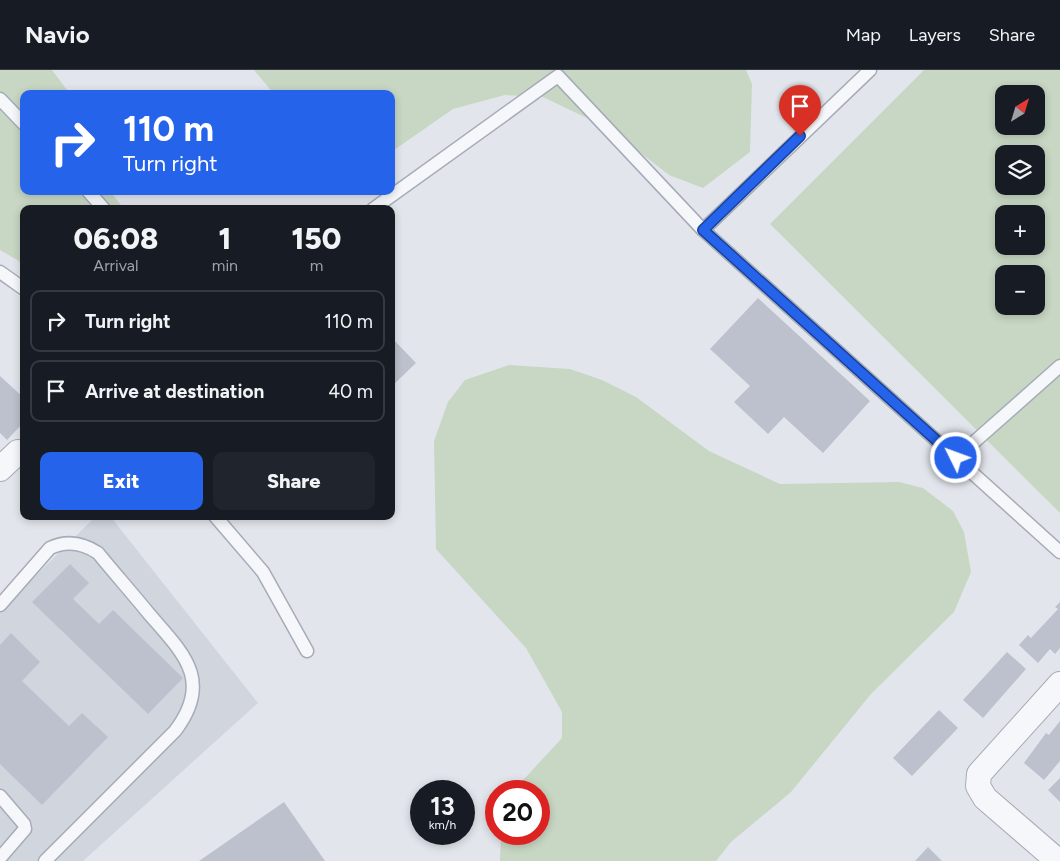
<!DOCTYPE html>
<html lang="en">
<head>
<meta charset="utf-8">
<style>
  :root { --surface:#171b24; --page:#20242c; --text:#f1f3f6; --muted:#9ea1a6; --line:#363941; --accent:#2563eb }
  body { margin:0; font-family:Figtree,sans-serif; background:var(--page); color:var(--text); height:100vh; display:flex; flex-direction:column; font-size:19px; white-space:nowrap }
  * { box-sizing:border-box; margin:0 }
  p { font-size:16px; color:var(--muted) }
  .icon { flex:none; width:28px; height:28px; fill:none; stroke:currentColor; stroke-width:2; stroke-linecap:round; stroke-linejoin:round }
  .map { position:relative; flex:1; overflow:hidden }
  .details { position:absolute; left:20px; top:135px; width:375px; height:315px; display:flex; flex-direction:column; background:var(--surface); border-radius:10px; box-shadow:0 2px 8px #0003 }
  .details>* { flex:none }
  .banner { position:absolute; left:20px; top:20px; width:375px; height:105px; border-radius:10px; box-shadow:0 2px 8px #0003; background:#2563eb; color:#fff; overflow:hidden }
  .needle { width:32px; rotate:38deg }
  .buttons { position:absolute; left:995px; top:15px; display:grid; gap:10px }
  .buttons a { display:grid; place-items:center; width:50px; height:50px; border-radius:10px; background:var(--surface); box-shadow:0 2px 8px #0003; font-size:25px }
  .speed { position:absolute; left:410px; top:710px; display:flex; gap:10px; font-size:25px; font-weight:700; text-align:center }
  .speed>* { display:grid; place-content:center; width:65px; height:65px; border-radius:50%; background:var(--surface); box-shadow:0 2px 8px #0003; line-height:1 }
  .speed small { font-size:12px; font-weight:400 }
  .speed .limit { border:8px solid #d22; background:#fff; color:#111 }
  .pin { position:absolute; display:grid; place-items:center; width:42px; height:42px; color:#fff; margin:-51px -21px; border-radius:50% 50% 50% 0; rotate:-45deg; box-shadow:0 0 5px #0007 }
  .pin .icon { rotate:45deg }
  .me { position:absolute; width:55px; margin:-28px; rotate:312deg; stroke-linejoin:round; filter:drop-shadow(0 0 4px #0008) }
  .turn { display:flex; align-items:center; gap:18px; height:105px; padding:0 20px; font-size:22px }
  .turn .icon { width:65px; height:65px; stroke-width:2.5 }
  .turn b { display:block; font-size:35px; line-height:42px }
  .eta { display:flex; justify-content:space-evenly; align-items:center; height:85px; text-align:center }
  .eta b { font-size:30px; font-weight:800; line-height:35px }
  .action { display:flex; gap:10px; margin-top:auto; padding:10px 20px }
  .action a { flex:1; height:58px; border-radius:10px; background:var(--accent); color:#fff; font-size:20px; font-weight:800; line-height:58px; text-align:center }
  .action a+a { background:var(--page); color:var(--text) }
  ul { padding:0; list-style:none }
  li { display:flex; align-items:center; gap:15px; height:62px; margin:0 10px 8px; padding:0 10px; border:2px solid var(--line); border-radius:10px }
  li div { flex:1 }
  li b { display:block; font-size:19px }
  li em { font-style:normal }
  header { display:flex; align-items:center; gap:30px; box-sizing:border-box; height:70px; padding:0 25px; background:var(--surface); border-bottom:1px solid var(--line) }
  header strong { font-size:24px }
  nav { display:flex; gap:28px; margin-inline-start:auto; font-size:18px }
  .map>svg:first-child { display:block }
</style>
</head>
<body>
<header>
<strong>Navio</strong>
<nav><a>Map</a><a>Layers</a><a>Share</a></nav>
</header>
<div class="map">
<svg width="1060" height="791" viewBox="0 0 1060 791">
  <rect width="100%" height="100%" fill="#e2e6ec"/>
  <path fill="#d0d5de" d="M96,446H110L258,633L83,791H3L0,788V541Z"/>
  <g fill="#c7d7c3" fill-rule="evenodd">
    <path d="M0,0H52L70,24H24V121H110L124,139H24V194L0,180Z"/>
    <path d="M254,0H746L752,14L750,82L703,118L669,105L610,59L543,27L505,25L453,39L391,82V24H274Z"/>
    <path d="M924,0H1060V443L770,154ZM1004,24H1036V56H1004ZM1004,84H1036V116H1004ZM1004,144H1036V176H1004ZM1004,204H1036V236H1004Z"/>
    <path d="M509,295L570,299L602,310L636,327L709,381L780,414L899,412L923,418L953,441L964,462L971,502L954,542L871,624L791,722L731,772L716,791H500L501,764H539V721H513L562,668V642L526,578L436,479L434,371L448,332L465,310Z"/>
  </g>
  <g fill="#bcc1cd">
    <path d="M758,228L870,331L823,383L784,347L768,364L734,332L750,316L710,279Z"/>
    <path d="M391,267L416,293L391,317Z"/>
    <path d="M0,306L24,328V352L7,370L0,363Z"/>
    <path d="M70,494L89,513L73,529L99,554L113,540L183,608L148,644L32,532Z"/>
    <path d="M1060,532V578L1055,584L1050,579L1038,593L1019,575L1028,565L1031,568L1058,539L1055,537Z"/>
    <path d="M11,563L40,592L22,611L69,656L82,643L108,667L42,735L0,694V575Z"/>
    <path d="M1007,582L1026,599L983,648L963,630Z"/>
    <path d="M939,640L958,658L912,706L893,688Z"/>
    <path d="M1060,651V691L1044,710L1024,693L1046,663L1049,665Z"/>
    <path d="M1060,708V732L1048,720Z"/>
    <path d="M284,732L325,791H199Z"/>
    <path d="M928,777L942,791H915Z"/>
  </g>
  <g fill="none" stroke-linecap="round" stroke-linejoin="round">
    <defs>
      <g id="service">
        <path d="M0,29L24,54"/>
        <path d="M88,121L104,139"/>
        <path d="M373,139L558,6L703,160L1060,482"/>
        <path d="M703,160L870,0"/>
        <path d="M0,202L24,219"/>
        <path d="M956,388L1060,296"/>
        <path d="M215,446L263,502L307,581"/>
        <path d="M0,535L50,478C67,470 83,473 98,483C115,504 133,524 150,545C184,584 213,611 175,661L45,791"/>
        <path d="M0,726L24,754L25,759L0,788"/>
      </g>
      <g id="minor">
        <path d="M0,399L18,382"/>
        <path d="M1058,791L985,728L978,716L979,704L1060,614"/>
      </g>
    </defs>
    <use href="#service" stroke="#a6acb7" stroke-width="15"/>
    <use href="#minor" stroke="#a6acb7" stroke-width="26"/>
    <use href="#service" stroke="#f6f7fa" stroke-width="12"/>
    <use href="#minor" stroke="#f6f7fa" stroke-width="24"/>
  </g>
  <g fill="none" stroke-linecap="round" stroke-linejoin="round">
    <defs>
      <path id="route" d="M800,66L703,160L956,388"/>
    </defs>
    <use href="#route" stroke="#184099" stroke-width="12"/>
    <use href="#route" stroke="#2563eb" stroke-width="9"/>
  </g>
</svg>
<div class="buttons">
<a><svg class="needle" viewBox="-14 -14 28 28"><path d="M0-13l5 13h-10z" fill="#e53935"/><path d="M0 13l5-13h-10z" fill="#9ea1a6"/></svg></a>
<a><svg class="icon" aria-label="layers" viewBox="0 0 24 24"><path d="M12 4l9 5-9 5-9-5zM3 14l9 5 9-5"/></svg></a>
<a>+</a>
<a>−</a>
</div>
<div class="speed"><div>13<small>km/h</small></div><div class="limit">20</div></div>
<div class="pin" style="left:800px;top:66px;background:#d93025"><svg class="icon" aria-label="arrive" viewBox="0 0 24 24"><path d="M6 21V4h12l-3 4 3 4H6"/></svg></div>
<svg class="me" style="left:956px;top:388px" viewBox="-20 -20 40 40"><circle r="17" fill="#2563eb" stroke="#fff" stroke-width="3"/><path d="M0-11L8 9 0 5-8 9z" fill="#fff"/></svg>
<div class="banner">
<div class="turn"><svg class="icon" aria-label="right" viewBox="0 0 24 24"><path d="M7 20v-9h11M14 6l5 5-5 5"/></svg><div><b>110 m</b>Turn right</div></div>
</div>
<section class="details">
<div class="eta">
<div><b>06:08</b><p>Arrival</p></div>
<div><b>1</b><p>min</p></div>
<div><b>150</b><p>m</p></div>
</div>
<ul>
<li><svg class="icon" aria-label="right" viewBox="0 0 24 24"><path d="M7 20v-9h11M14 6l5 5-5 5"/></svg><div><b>Turn right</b></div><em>110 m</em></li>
<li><svg class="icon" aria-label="arrive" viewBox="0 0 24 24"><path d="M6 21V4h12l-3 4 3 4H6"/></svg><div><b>Arrive at destination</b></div><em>40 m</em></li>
</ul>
<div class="action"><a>Exit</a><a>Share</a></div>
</section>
</div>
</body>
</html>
